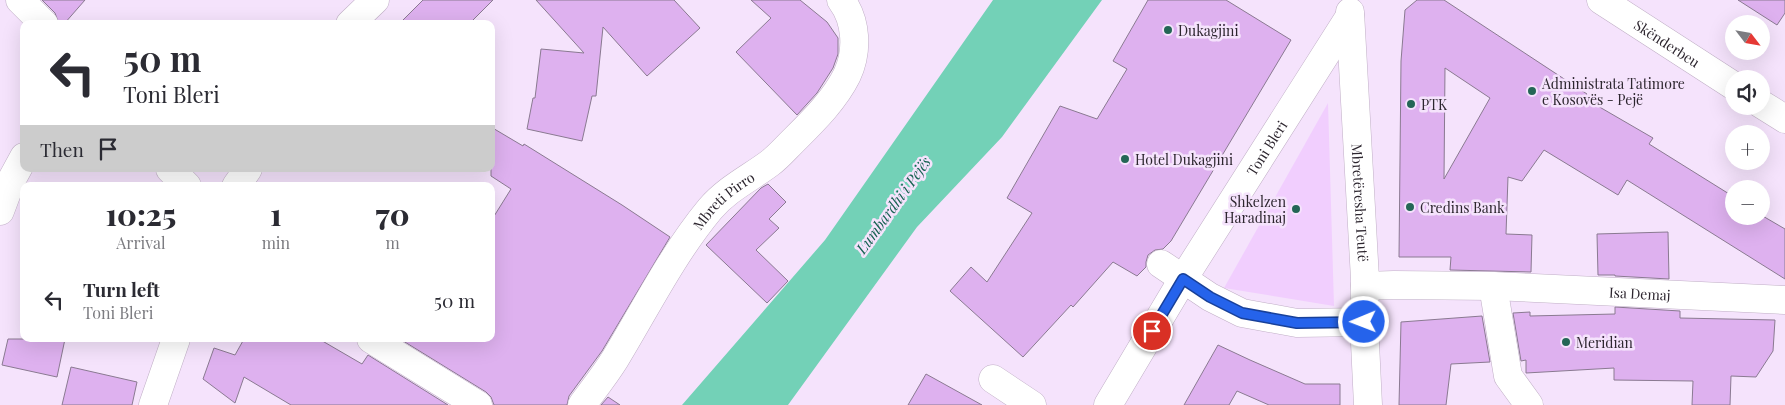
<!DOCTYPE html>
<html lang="en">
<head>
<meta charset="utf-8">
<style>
  :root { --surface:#fff; --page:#f7f7f7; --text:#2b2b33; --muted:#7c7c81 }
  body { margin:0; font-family:"Playfair Display",serif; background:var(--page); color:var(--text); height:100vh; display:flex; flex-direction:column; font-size:19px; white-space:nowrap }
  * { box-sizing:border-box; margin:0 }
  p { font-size:16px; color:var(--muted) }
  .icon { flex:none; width:28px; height:28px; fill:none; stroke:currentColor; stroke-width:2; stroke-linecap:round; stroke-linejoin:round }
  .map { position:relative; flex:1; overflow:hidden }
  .details { position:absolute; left:20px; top:182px; width:475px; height:160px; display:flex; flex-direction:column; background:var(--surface); border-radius:10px; box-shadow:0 5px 20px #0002 }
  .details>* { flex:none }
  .top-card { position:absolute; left:20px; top:20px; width:475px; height:152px; border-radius:10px; box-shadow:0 5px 20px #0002; background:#fff; color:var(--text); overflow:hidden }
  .needle { width:32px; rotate:121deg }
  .tools { position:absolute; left:1725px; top:15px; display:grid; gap:10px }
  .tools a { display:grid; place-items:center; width:45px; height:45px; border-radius:50%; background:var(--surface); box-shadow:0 5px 20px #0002; font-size:25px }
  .pin { position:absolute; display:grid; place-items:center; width:42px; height:42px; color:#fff; margin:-21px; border:2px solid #fff; border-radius:50%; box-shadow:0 1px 5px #0007 }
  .me { position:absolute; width:55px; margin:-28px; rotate:269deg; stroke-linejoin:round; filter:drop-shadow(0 0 4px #0008) }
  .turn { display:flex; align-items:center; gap:18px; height:105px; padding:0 20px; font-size:22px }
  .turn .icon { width:65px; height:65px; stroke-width:2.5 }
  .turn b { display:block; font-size:35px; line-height:42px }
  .then { display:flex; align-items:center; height:48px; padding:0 20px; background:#0003; gap:10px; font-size:19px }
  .eta { display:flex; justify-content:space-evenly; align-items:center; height:85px; text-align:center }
  .eta b { font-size:30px; font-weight:800; line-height:35px }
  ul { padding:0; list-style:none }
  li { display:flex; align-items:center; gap:15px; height:65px; padding:0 20px }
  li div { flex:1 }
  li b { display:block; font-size:19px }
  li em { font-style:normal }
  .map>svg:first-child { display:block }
</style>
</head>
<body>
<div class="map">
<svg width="1785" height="405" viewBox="0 0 1785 405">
  <rect width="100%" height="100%" fill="#f5e3fc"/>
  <path fill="#f1cefe" d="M1328,103L1334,306L1224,288Z"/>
  <path fill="#73d1b7" d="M993,0H1102L1002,137L917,227L788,405H682L825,240Z"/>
  <g fill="#deb1ef" stroke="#8a7a91" fill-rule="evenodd">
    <path d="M42,0H85L64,24H59L55,13Z"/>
    <path d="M423,0H493L469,24H399Z"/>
    <path d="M536,0H674L700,28L647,76L603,27L596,96H592L582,141L527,129L533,98H535L541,49L584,53Z"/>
    <path d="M751,0H800L827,22L838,38V54L833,68L817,93L797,115L736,52L771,18Z"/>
    <path d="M1148,0H1226L1291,40L1171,241L1163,249L1155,250L1148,255L1146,262V267L1137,276L1113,262L1073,307L1071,305L1023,357L950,291L971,267L987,282L1032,213L1007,198L1060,106L1097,119L1127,69L1113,61Z"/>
    <path d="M1417,0H1444L1587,94L1584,98L1653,138L1649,144L1734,197V216H1761V215L1785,229V279L1627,180L1618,195L1544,150L1522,181L1508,177L1506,234L1532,235L1531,272L1450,270L1451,257H1399L1401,61L1405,10ZM1445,68L1490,98L1444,179Z"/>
    <path d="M1738,0H1785V13L1777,25Z"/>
    <path d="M491,127L523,146L524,144L622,205L670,237L602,351L569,396L567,405H494L491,397L486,392L400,339H491V221L511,189L491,176Z"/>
    <path d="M768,184L786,202L769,219L779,228L756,250L788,281L767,303L706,245L761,188Z"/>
    <path d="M1668,232L1669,279L1615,276V275H1598L1597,234Z"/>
    <path d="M1615,307L1680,311V318L1775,320L1773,351L1756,377L1731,376L1730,405H1692L1693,381L1614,380V368L1526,373V360L1521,361L1513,313L1530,312V316L1615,314Z"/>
    <path d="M1482,316L1490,362L1451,364L1446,405H1399L1401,322Z"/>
    <path d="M8,339H65L57,377L2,365Z"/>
    <path d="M244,339H319L362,364L368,355L448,405H291L244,377L235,403L203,379L214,348L235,355Z"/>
    <path d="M1218,345L1250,360L1305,384H1340V405H1269L1237,391L1229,405H1184Z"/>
    <path d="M71,367L137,382L132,405H62Z"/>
    <path d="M926,374L982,405H908Z"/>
    <path d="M608,397L620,405H601Z"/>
  </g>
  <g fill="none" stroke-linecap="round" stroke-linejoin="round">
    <defs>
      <g id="minor">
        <path d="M20,0L44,24"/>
        <path id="s1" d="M1601,0L1734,86"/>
        <path id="s2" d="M1350,12L1365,279L1364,322L1368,405"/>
        <path d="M350,24L375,0"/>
        <path d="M1761,104L1785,119"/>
        <path d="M170,169L187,186"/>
        <path d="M236,186L248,169"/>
        <path d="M0,211L12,179L24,157"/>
        <path d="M1161,264L1210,297L1242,313L1297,323L1364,322"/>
        <path id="s3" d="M1365,286L1394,285L1493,286L1785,300"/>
        <path d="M1493,286L1508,376L1529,405"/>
        <path d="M371,339L478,405"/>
        <path d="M993,379L1032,405"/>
        <path d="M153,405L176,339"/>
        <path id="s4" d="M582,405C593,390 605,375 615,359C646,308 672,255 710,209C727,189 750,178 770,163C778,157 785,149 792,142C812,122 834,101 847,75C858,52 857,21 841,0"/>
        <path id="s5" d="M1108,405L1183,279L1350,16"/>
      </g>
    </defs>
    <use href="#minor" stroke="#c0afc6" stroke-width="29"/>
    <use href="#minor" stroke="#fff" stroke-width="28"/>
  </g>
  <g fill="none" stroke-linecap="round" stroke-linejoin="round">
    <defs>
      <path id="route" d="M1152,331L1183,279L1210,297L1242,313L1297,323L1364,322"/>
    </defs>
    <use href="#route" stroke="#184099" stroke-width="12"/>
    <use href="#route" stroke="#2563eb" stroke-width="9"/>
  </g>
  <g fill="#246656" stroke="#f5e3fc" stroke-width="2">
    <circle cx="1168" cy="30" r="5"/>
    <circle cx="1532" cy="91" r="5"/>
    <circle cx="1411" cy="104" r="5"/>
    <circle cx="1125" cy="159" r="5"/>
    <circle cx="1410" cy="207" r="5"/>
    <circle cx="1296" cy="209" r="5"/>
    <circle cx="1566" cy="342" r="5"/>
  </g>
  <g text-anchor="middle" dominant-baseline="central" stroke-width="5" stroke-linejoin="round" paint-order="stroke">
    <g font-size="14" fill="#2d262f" stroke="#f5e3fc" text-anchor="start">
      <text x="1178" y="30">Dukagjini</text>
      <text x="1542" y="83">Administrata Tatimore<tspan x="1542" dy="16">e Kosovës - Pejë</tspan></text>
      <text x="1421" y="104">PTK</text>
      <text x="1135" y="159">Hotel Dukagjini</text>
      <text x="1286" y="201" text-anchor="end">Shkelzen<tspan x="1286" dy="16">Haradinaj</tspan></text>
      <text x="1420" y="207">Credins Bank</text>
      <text x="1576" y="342">Meridian</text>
    </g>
    <g font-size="14" fill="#2d262f" stroke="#f5e3fc">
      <text stroke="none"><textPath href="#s1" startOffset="79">Skënderbeu</textPath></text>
      <text stroke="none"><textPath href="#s5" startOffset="302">Toni Bleri</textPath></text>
      <text stroke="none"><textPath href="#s4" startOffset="250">Mbreti Pirro</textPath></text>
      <text stroke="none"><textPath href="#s2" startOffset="191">Mbretëresha Teutë</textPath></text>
      <text stroke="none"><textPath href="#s3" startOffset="275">Isa Demaj</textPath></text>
    </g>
    <g font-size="15" font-style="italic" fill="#176352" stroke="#f5e3fc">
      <text transform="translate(893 205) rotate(-54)">Lumbardhi i Pejës</text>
    </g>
  </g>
</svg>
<div class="tools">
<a><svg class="needle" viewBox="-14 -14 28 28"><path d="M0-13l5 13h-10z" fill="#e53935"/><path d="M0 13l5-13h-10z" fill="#7c7c81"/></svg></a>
<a><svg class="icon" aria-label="sound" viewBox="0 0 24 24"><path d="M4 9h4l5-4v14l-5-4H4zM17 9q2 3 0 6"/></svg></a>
<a>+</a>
<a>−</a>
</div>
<div class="pin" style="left:1152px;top:331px;background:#d93025"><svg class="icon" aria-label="arrive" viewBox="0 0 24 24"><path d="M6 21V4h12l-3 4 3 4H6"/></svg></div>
<svg class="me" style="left:1364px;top:322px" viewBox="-20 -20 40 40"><circle r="17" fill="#2563eb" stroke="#fff" stroke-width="3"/><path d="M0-11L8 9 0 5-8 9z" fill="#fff"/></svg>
<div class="top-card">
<div class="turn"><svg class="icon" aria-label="left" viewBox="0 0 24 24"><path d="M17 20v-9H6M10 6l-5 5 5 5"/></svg><div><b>50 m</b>Toni Bleri</div></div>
<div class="then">Then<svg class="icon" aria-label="arrive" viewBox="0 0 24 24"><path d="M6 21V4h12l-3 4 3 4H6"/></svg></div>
</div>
<section class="details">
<div class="eta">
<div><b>10:25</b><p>Arrival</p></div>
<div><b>1</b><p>min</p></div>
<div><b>70</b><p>m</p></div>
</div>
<ul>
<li><svg class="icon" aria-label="left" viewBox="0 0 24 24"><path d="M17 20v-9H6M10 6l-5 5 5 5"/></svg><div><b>Turn left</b><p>Toni Bleri</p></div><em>50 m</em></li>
</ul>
</section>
</div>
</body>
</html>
